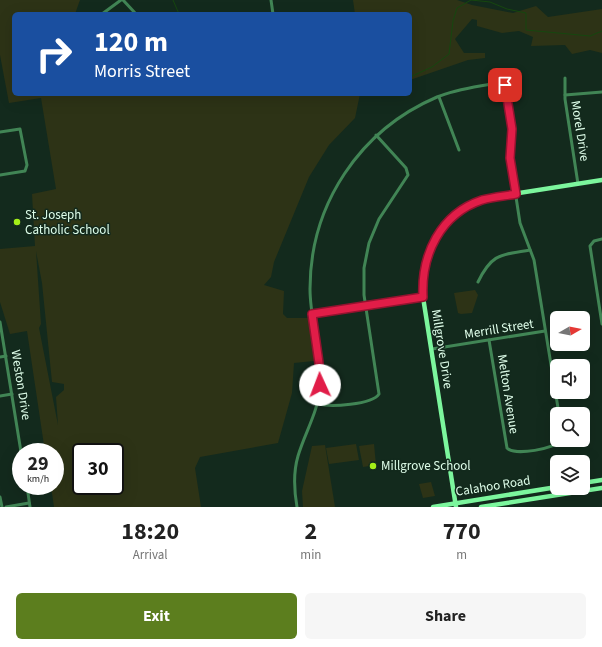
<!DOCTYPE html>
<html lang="en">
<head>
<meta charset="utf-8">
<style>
  :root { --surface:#fff; --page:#f6f6f6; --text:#222; --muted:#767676; --accent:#5c7e1e }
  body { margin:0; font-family:"Source Sans 3",sans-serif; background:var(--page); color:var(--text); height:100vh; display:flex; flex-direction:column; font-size:15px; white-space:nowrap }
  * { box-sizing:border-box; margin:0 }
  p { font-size:13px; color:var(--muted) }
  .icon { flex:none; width:22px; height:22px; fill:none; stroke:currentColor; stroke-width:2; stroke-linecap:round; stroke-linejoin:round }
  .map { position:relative; height:507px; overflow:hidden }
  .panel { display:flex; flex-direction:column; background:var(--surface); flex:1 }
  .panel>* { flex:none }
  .top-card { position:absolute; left:12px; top:12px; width:400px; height:84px; border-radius:6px; box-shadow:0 4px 16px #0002; background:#1a4fa0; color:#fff; overflow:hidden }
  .needle { width:26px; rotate:81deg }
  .controls { position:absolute; left:550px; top:311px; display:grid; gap:8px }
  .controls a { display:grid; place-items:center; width:40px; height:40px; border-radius:6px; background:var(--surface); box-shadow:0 4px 16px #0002; font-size:20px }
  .speed { position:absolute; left:12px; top:443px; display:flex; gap:8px; font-size:20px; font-weight:700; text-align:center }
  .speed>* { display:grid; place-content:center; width:52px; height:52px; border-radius:50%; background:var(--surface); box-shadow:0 4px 16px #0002; line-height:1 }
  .speed small { font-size:10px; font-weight:400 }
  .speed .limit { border:2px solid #111; border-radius:6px; background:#fff; color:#111 }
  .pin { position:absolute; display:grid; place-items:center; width:34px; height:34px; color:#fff; margin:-17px; border-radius:8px; box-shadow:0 2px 6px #0006 }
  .me { position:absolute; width:44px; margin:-22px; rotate:358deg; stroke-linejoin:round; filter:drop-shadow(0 0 3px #0008) }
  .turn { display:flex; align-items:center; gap:14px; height:84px; padding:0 16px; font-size:18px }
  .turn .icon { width:52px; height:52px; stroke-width:2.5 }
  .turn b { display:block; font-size:28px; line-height:34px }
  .eta { display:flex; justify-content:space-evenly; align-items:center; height:68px; text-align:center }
  .eta b { font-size:24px; font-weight:700; line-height:28px }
  .action { display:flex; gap:8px; margin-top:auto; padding:8px 16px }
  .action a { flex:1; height:46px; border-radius:6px; background:var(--accent); color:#fff; font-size:16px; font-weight:700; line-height:46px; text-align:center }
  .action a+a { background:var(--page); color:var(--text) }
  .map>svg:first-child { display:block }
</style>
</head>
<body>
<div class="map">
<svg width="602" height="507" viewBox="0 0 602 507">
  <rect width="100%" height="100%" fill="#132a1d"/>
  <g fill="#2d3316" fill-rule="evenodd">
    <path d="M0,0H80L75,14H14V94H360L355,118L329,145L309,177L274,262L271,277L264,285L284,291L283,314L287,318H308L314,361L294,363L292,393L278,443L200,457L195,468L201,507H54L51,486H55V452H45L27,331L10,334L0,302V249L35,246L32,194L56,189L41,98L9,103L0,55ZM36,251L42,283L52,382L64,384V390L56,397L58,425L39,328L41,324ZM81,452H115V486H81Z"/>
    <path d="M353,0H457L472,5L513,13L536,6L548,17L602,9V53L590,50L572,54L565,45L531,46L533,37L519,31L502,33L477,26V20L472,19L455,39L464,53H485V58L468,60L410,80V14H355Z"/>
    <path d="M475,290L478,295L472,313L461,314L458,313L454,293Z"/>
    <path d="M356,444L359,460L329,464L326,448Z"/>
    <path d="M374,444L376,465L363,467L359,446Z"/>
    <path d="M325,445L335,507H303L302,491L312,446Z"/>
    <path d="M431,482L435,496L423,498L419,484Z"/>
  </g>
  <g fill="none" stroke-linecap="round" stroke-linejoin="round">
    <g stroke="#16470f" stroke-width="1">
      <path d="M173,0L179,14"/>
      <path d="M410,77L432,67L449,54L453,21L457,8L471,0L490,2L507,9L526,13V30L590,36L602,31"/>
    </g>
    <g stroke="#418555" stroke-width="3">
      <path d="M123,0L136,14"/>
      <path d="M271,0L273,14"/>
      <path d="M102,14L121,0"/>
      <path d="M565,78V99L578,184"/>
      <path d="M565,95L602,92"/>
      <path d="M439,97L459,150"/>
      <path d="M0,132L20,129L27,165L25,171L0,175"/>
      <path d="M602,239L594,241L590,246L602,324"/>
      <path d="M478,282C492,253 501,255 530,250"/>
      <path d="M312,314L423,297"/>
      <path d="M0,322L21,452"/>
      <path d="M489,340L507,448C514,456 556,449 561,440"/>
      <path d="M432,349L545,331"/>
      <path d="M0,357L6,356"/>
      <path d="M0,396L12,394"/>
      <path d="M318,404C330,407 372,405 379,394L364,295V268L369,243L379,219L408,175L406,168L376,135"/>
      <path d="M27,486L30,507"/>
      <path d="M0,497L2,507"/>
      <path d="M6,507L29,503"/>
      <path d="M297,507C294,490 293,473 298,456C305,432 319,411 320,385C322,352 310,321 310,289C310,204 360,130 437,97C456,89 476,87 496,83H501L507,88L512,129L510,158L520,223L534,260L559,414"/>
    </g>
    <g stroke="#7cf69d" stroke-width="4.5">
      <path d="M583,483L602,480"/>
      <path d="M433,507L557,487"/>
      <path d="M456,507L423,297C420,249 444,208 494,197L602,180"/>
      <path d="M481,507L602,488"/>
    </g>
  </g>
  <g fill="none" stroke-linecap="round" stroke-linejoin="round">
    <defs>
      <path id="route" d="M320,385L319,363L312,314L423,297C421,255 440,214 482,200C493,197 505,196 516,194L510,158L512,129L505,85"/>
    </defs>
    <use href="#route" stroke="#92132f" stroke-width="10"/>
    <use href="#route" stroke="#e11d48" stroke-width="7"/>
  </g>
  <g fill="#a4ef18" stroke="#132a1d" stroke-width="1.5">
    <circle cx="17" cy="222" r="4"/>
    <circle cx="373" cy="466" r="4"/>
  </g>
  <g text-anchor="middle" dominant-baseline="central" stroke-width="3" stroke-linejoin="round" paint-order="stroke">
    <g font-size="13" fill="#defde9" stroke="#132a1d">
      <text transform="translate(580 131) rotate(81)">Morel Drive</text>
      <text transform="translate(499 329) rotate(-9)">Merrill Street</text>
      <text transform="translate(442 349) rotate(81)">Millgrove Drive</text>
      <text transform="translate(21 385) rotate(81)">Weston Drive</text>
      <text transform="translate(508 394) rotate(81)">Melton Avenue</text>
      <text transform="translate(493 486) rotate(-9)">Calahoo Road</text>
    </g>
    <g font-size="13" fill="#defde9" stroke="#132a1d" text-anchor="start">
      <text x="25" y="215">St. Joseph<tspan x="25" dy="15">Catholic School</tspan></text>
      <text x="381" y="466">Millgrove School</text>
    </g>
  </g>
</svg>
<div class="controls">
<a><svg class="needle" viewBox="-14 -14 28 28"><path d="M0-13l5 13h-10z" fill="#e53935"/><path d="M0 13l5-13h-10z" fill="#767676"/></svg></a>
<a><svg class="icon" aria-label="sound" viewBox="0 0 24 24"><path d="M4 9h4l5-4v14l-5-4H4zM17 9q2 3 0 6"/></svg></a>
<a><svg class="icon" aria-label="search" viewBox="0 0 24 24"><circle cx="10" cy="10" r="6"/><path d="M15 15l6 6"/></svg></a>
<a><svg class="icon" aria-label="layers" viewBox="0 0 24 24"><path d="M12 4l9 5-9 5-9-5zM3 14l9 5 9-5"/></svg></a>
</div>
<div class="speed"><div>29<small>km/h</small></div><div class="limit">30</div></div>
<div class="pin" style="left:505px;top:85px;background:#d93025"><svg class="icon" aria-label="arrive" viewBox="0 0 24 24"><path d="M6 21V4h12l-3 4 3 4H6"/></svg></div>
<svg class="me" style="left:320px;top:385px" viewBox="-20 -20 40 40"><circle r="19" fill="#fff"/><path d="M0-13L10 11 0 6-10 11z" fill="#e11d48"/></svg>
<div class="top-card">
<div class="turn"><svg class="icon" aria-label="right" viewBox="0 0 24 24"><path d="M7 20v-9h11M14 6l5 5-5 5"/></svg><div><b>120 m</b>Morris Street</div></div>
</div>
</div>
<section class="panel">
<div class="eta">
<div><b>18:20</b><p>Arrival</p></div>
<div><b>2</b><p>min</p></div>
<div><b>770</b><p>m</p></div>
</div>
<div class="action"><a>Exit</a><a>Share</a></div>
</section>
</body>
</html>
